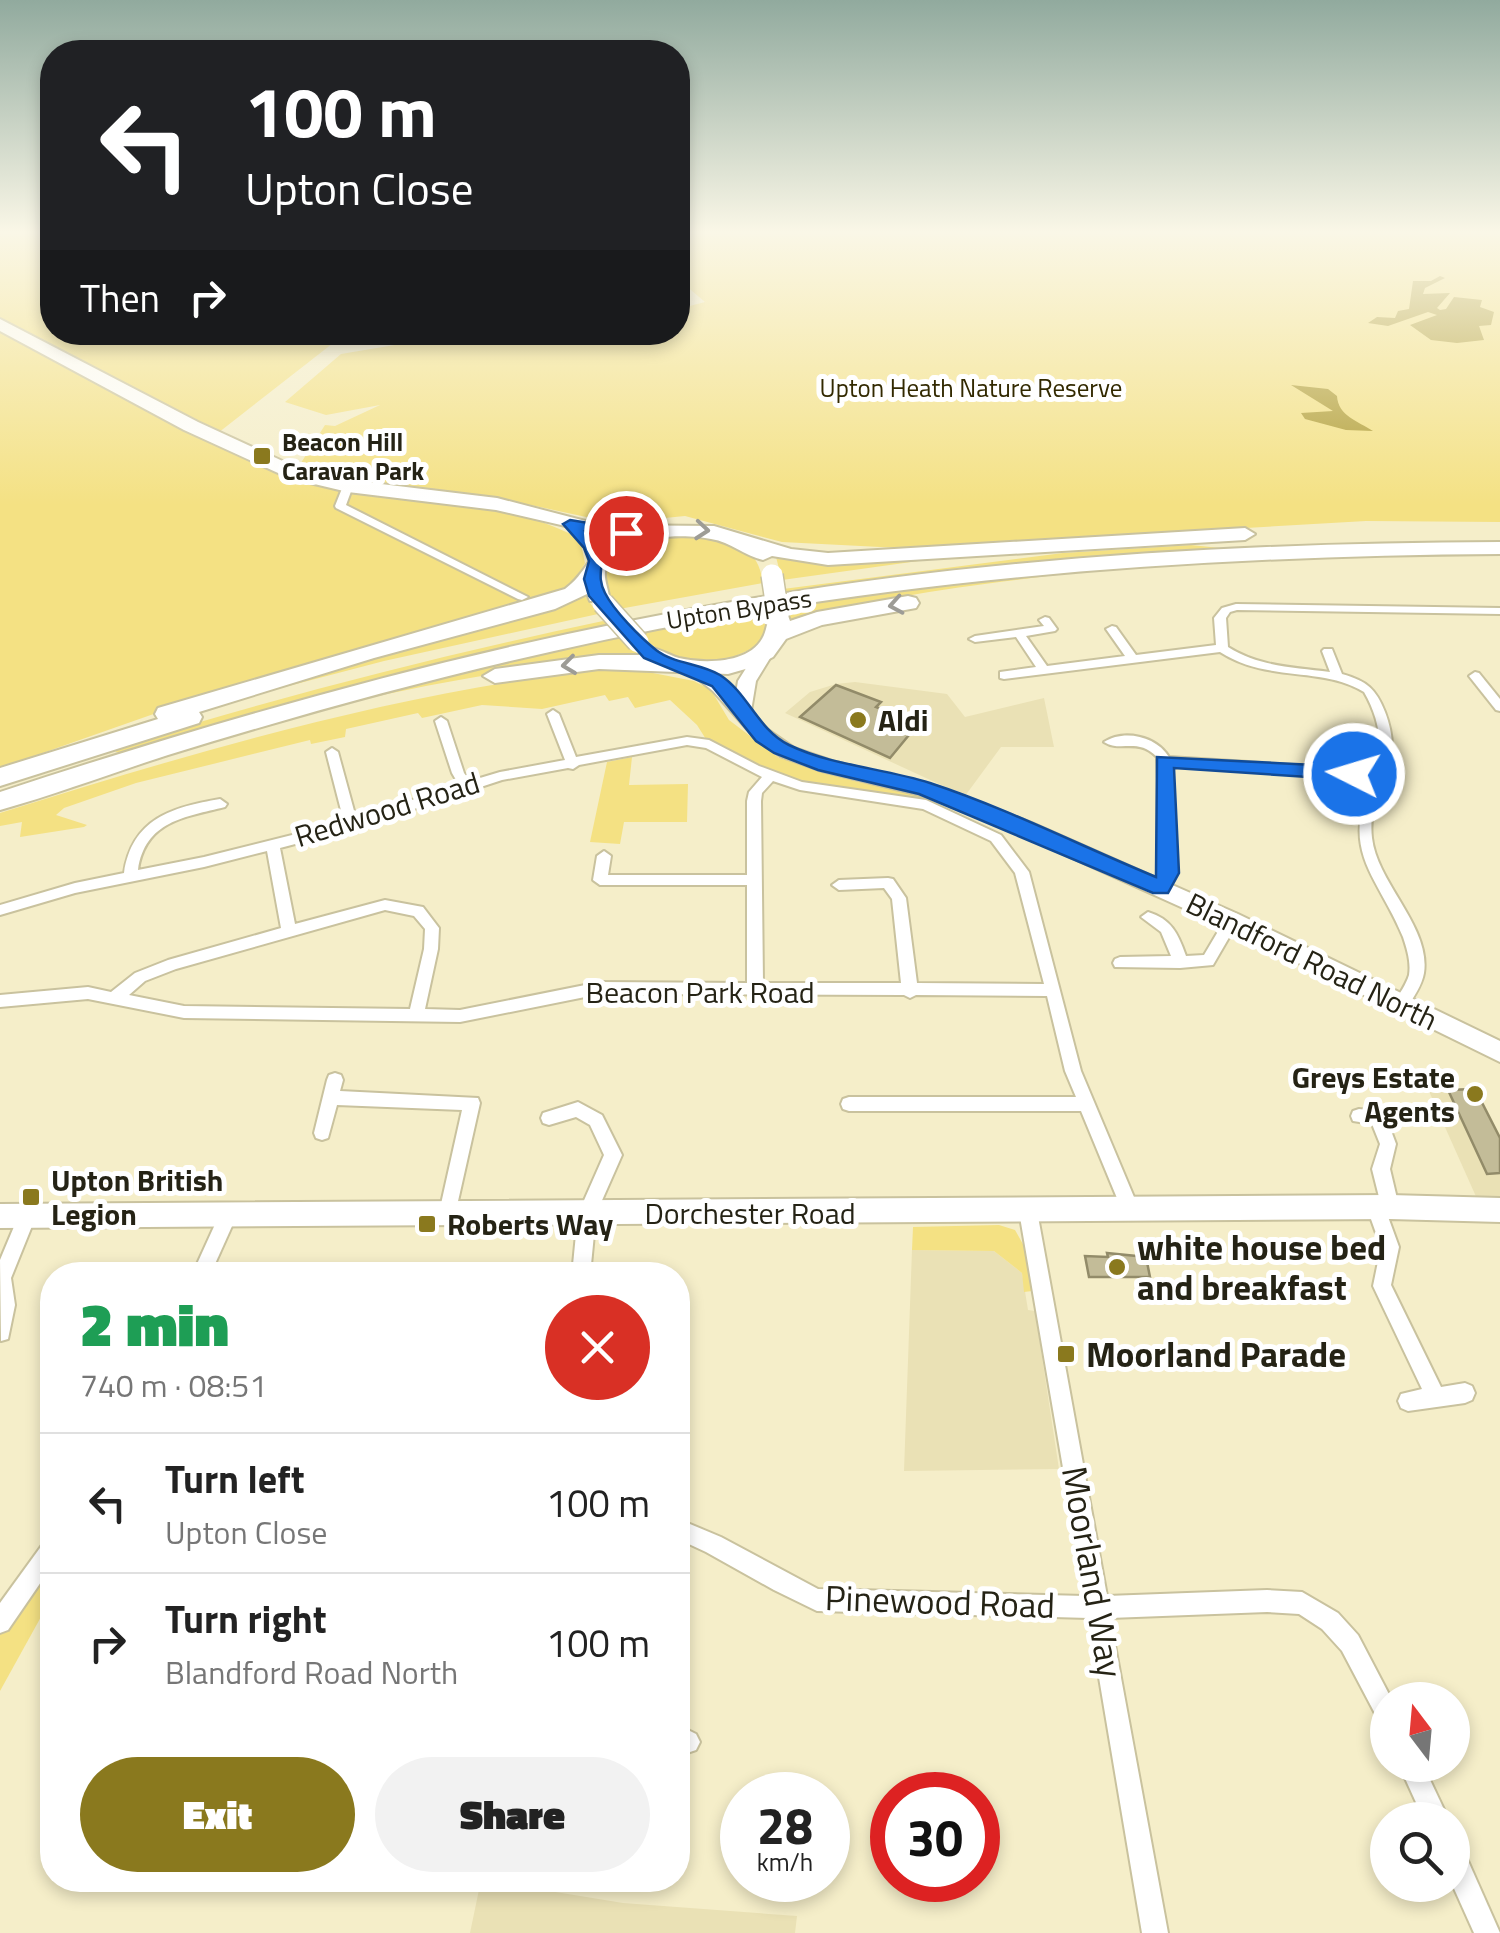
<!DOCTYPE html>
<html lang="en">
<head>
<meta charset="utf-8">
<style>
  :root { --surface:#fff; --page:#f2f2f2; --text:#222; --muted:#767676; --line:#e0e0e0; --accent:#8a791e }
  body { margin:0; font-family:"Titillium Web",sans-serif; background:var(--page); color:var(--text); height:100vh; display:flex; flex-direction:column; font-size:38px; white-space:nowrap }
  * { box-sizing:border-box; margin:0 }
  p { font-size:32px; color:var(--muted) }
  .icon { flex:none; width:55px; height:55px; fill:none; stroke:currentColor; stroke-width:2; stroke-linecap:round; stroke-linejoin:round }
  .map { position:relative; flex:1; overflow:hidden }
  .sheet { position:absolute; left:40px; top:1262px; width:650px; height:630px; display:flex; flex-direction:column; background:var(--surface); border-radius:40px; box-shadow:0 5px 15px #0003 }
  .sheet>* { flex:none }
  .banner { position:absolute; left:40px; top:40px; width:650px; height:305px; border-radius:40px; box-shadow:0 5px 15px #0003; background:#202124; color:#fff; overflow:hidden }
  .needle { width:65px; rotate:344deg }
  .fabs { position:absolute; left:1370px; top:1682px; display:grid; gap:20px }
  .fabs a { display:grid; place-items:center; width:100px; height:100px; border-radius:50%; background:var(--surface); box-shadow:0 5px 15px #0003; font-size:50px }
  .speed { position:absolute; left:720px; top:1772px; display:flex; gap:20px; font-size:50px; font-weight:700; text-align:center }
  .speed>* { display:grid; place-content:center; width:130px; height:130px; border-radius:50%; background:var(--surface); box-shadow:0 5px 15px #0003; line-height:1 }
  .speed small { font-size:25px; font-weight:400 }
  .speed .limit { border:15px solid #d22; background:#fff; color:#111 }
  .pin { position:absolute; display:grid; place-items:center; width:85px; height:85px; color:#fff; margin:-42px; border:5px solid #fff; border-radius:50%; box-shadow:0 2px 10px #0007 }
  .me { position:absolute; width:110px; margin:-55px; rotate:275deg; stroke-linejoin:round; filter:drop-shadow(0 0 8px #0008) }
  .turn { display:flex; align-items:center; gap:35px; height:210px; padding:0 40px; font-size:45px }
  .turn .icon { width:130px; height:130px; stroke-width:2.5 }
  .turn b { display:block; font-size:70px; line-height:85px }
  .then { display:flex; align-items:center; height:95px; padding:0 40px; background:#0003; gap:20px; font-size:38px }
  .round { display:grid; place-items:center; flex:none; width:105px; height:105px; border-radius:52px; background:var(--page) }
  .headline { display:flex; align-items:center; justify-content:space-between; height:170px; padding:0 40px }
  h1 { font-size:60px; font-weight:800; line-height:75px; color:#1e9e55 }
  .primary-button { display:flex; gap:20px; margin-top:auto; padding:20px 40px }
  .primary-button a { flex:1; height:115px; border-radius:60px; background:var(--accent); color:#fff; font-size:40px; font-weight:800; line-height:115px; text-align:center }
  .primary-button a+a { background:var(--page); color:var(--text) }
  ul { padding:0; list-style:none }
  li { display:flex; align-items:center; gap:30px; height:140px; padding:0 40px; border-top:2px solid var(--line) }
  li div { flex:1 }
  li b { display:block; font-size:38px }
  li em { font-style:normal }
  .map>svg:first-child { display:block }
</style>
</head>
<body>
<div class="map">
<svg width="1500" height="1933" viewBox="0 0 1500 1933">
  <rect width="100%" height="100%" fill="#f5eec9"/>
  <g fill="#eae1b5">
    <path d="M855,682L947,694L965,717L1044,698L1054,747H1001L965,796L785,713L810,692L836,684Z"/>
    <path d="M1476,1088L1500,1135V1201H1478L1428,1089Z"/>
    <path d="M912,1250L994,1251L1022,1273L1028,1310L1035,1311L1059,1469L904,1471Z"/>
    <path d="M481,1880L623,1903L797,1916L795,1933H470Z"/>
  </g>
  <g fill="#f4e183">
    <path d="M0,234H52V332L346,333L209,440C250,462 290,482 338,489C421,502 504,498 580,539L585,563L571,588L202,697L0,768Z"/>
    <path d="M678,234H1500V522L1366,521L900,548L782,542L685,516L614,523L526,504L421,489L418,493L317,477L272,457L299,466L325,425L335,426L380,405L326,415L285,402L341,354L466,333L678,332V309L705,302L678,279Z"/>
    <path d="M703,532C736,546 758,545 763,583L619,609L605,593V564C631,534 667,535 703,532Z"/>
    <path d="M1191,545L1220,548L784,595L783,589L1063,553Z"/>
    <path d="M776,557L826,562L940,558L782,580Z"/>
    <path d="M1123,567C1015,581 891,590 787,626L786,606L1007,577Z"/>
    <path d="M583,593L598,614L384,661L212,706L402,648L569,602Z"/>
    <path d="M767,610L770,623L763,641C724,670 673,670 639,633Z"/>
    <path d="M603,621L610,627L129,753L115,752L129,743C286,695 443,655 603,621Z"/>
    <path d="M619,637L640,656C541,665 442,680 345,704L342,701Z"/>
    <path d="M622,667L694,681L711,690L729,720L779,758L858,782L932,797L926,805L800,786L709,744L697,725L670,700L635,708L628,697L609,701L605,695L542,709L482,705L422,718L418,713L346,729L345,737L311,744L310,740L136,783L64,808L56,815L87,825L84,827L20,837L22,822L0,826V813C204,749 408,689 622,667Z"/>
    <path d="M632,757L629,785L688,784L687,822H624L620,844L590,842L607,762Z"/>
    <path d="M999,1225L1015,1230L1024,1246L1032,1291L1024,1292L1022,1273L994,1251L912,1250L913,1227Z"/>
    <path d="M52,1548V1597L0,1691V1622Z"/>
  </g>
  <g fill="#af9b30">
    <path d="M1440,276L1445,278L1425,288L1423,294L1450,293L1437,308L1440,310L1446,309L1454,297L1482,300L1480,307L1494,312L1491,325L1479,326L1484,340L1457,343L1431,340L1410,325L1437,315L1428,312L1388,326L1368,323L1377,317L1395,318L1398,311L1409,309L1413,281H1431Z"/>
    <path d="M1291,385L1328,389L1337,396C1338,416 1358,421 1373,431L1346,430L1305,419L1301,413L1333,411Z"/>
  </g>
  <g fill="#c3bc98" stroke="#928b69" stroke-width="2.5">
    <path d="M836,685L881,702L876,707L918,724L890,758L800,717Z"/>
    <path d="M1475,1089L1500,1138V1173L1487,1174L1448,1090Z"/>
    <path d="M1107,1253L1146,1257L1150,1277H1089L1085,1256L1108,1257Z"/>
  </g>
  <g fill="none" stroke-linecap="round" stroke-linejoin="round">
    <defs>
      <g id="street">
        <path d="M348,483L353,486L346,505L528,597L522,600L518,599L336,508L335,506L343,486Z"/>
        <path d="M1236,604L1500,608V614L1237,610L1230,612L1226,618L1228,647C1260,667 1293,667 1330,672L1322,651L1324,649H1332L1342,674C1367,681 1376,689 1385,712C1408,772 1366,788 1372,838C1377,883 1431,927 1424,973C1422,985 1414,997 1407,1007H1397L1394,1003C1399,994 1406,985 1409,975C1411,962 1407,949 1403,937C1379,878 1340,852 1371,784L1340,776L1170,766L1176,873L1166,892L1161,893L1154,888L1162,873L1157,757C1137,737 1121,753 1104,742C1124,729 1156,736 1169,757L1340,768L1374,777C1385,747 1379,718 1364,692C1322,666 1268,683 1220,652L1004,679L1000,678V672L1036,667L1016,637L975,642L969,639L975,636L1044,626L1039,620L1045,617L1049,618L1057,629L1055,631L1026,636L1047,666L1125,656L1106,629L1112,626L1116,627L1136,655L1216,645L1214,618L1222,608Z"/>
        <path d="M1475,672L1479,673L1500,699V711L1496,710L1469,676Z"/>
        <path d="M553,710L559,714L576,757L687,737L709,740L759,766L802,782L926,800L1001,835L1029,872L1081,1071L1139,1209L1136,1215L1130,1217L1124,1215L1081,1111H849L843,1109L841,1104L843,1099L849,1097H1076L1065,1071L1047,996L916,995L910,998L904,995L600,994L460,1022L184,1018L88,999L0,1007V995L88,987L111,992L135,973L168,960L281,928L267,851L204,867L75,893L0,915V905L75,883L124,873C132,819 172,807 220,799L227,804L225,807C185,817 145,821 138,870L204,857L344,822L326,752L332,748L338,752L356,818L459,785L452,773L435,721L441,717L447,721L464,773L470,781L500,772L565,760L547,714ZM687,745L706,748L762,777L749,792L747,801V875H608L611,856L604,851L597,856L593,880L600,885H747V983L600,982L460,1010L425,1009L438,949L439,928L423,907L385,900L295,924L280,848L356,828L502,780L568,768L573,769L579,765ZM773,781L800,790L923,809L991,841L1015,873L1044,984L917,983L906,898L893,879L888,878L839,880L832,885L839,890L884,888L892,899L901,983H763L761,801L762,793ZM385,910L414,916L425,929L424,949L410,1009L184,1006L129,995L145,981L176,969Z"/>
        <path d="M1148,912C1171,919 1178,933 1186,956L1204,955L1226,918L1231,917L1238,922L1213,965L1180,968L1115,967L1113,963L1115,959L1120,957L1171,956L1161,932L1141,917Z"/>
        <path d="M335,1073L341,1075L343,1080L340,1091L478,1098L480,1103L454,1219L448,1221L442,1219L439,1213L462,1110L337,1105L328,1138L322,1140L316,1138L314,1133L327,1080L329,1075Z"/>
        <path d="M578,1102L602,1115L622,1155L596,1214L590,1275H572L578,1214L604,1155L590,1125L576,1117L549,1125L543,1123L541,1118L543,1113Z"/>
        <path d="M1359,1109L1384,1112L1396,1144L1390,1169L1399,1207L1396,1213L1387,1214L1399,1247L1391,1285L1441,1387L1465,1383L1472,1386L1475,1393L1472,1400L1465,1403L1408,1411L1401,1408L1398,1401L1401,1394L1422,1389L1373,1286L1381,1247L1367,1208L1370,1202L1380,1201L1372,1169L1380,1144L1372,1124L1353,1121L1351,1116L1353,1111Z"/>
        <path d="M1028,1203L1034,1205L1037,1211L1107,1596L1267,1590L1302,1592L1338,1613L1358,1635L1392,1700H1388V1726L1380,1723L1342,1651L1322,1629L1299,1614L1267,1612L1110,1618L1168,1933H1142L1089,1618L817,1611L774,1590L706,1552L678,1539V1519L721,1537L818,1589L1085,1596L1019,1211L1022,1205Z"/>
        <path d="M228,1207L234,1209L237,1215L210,1275H192L222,1209Z"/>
        <path d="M27,1208L33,1210L36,1216L11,1278L15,1305L8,1339L1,1341L0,1260L21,1210Z"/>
        <path d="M52,1537V1566L8,1630L0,1633V1603L45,1541Z"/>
        <path d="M688,1730L696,1734L700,1742L696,1750L678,1756V1733Z"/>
        <path d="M1399,1765H1423L1449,1820H1424Z"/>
        <path d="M1452,1842L1461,1845L1500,1933H1474L1452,1884Z"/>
      </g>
      <g id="secondary">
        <path d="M766,645L775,650L756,681L751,711L768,730L794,748L832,761L941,788L1032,823L1238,914L1500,1041V1062L1223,926L1017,833L928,797L822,771L780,756L755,738L713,691L684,668L693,663L699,664L736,693L738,681L760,646Z"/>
        <path d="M1390,1195L1500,1198V1222L1390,1219L0,1228V1204Z"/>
      </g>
      <g id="highway">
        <path d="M0,319L198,422L302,470L348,480L497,498L601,525L714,526L791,549L828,553L1245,528L1255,534L1245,540L828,565L772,556L763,560C745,556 731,542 711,539C684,533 610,534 605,572C604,579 608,589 609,596L606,601H590L587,594L555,609L374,658L199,712L202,717L199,723L0,786V768L158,719L155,714L158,708L565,589C586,574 590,552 613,537L496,510L348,492L289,478L184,430L0,331Z"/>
        <path d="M1500,542V554C1182,556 865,580 554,651C424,680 295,716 168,755C112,773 57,794 0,810V792C243,712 490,643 743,600C993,557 1246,543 1500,542Z"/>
        <path d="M908,596L916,598L919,603L916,608L822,625L786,639L773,657L756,666L728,674L599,669L495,683L483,676L495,669L599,655H639L642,649C656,645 665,654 679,658C704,664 752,664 764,635C767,628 767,621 771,613H787L790,621L817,612Z"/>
      </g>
    </defs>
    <use href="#street" stroke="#c9c29e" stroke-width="4"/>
    <use href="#secondary" stroke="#c9c29e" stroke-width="4"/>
    <use href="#highway" stroke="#c9c29e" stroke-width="4"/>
    <use href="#street" fill="#fff" fill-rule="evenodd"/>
    <use href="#secondary" fill="#fff" fill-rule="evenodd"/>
    <use href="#highway" fill="#fff" fill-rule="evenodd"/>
    <defs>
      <g id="highway-bridge">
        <path d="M772,575L778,615"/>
        <path d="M603,603L638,642"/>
      </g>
    </defs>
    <use href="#highway-bridge" stroke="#c9c29e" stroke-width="24" stroke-linecap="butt"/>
    <use href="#highway-bridge" stroke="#fff" stroke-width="21"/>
  </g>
  <defs><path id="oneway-chevron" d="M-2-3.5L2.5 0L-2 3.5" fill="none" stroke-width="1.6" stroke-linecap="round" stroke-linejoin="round" transform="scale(2.5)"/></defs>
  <g stroke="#9d9c96">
    <use href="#oneway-chevron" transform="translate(702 530) rotate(5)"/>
    <use href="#oneway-chevron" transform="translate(896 605) rotate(170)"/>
    <use href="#oneway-chevron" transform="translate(569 665) rotate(173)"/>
  </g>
  <linearGradient id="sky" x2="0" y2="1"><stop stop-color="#91aa9e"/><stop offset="0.46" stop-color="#faf7e7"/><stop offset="1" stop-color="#faf7e7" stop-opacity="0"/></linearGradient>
  <rect width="1500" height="505" fill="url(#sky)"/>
  <path fill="#1a73e8" stroke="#114b97" stroke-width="2.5" d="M570,520L632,530V537L626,538L586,532C615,562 592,568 605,593C614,611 640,637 656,650C674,664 700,663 720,675C748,693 758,730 789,745C833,766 883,768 930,783C1006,808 1081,846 1156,877L1157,757L1354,767L1364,774L1354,780L1174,768L1179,873L1168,893H1153L919,794L818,770L774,753L756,741L712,686L644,658L589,596L584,579L589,561L584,548L563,524Z"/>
  <g fill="#8a791e" stroke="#fff" stroke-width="4">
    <rect x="252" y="446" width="20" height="20" rx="5"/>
    <circle cx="858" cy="720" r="10"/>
    <circle cx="1475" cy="1094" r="10"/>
    <rect x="21" y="1187" width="20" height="20" rx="5"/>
    <rect x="417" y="1214" width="20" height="20" rx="5"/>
    <circle cx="1117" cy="1267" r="10"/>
    <rect x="1056" y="1344" width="20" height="20" rx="5"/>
  </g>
  <g text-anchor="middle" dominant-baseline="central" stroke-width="10" stroke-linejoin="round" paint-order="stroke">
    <g font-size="25" fill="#322900" stroke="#fff">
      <text x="971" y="388">Upton Heath Nature Reserve</text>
    </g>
    <g font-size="25" font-weight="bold" fill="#252315" stroke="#fff" text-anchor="start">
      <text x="282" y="442">Beacon Hill<tspan x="282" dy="29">Caravan Park</tspan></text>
    </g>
    <g font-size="25" fill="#252315" stroke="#fff">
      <text transform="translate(739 609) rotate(-9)">Upton Bypass</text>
    </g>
    <g font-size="30" font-weight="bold" fill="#252315" stroke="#fff" text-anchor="start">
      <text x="878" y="720">Aldi</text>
      <text x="1455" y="1077" text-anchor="end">Greys Estate<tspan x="1455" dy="34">Agents</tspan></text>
      <text x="51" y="1180">Upton British<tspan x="51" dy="34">Legion</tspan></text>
      <text x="447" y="1224">Roberts Way</text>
    </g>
    <g font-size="30" fill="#252315" stroke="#fff">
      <text transform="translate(387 809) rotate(-17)">Redwood Road</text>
      <text transform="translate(1312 961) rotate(26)">Blandford Road North</text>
      <text x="700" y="992">Beacon Park Road</text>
      <text x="750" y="1213">Dorchester Road</text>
    </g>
    <g font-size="35" font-weight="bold" fill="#252315" stroke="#fff" text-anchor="start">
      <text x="1137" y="1247">white house bed<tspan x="1137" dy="40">and breakfast</tspan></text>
      <text x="1086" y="1354">Moorland Parade</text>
    </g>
    <g font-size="35" fill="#252315" stroke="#fff">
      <text transform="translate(1093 1572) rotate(80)">Moorland Way</text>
      <text transform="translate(940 1601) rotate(2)">Pinewood Road</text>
    </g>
  </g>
</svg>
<div class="fabs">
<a><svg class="needle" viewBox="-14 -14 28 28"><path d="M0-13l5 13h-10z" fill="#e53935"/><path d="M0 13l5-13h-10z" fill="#767676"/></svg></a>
<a><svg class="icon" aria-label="search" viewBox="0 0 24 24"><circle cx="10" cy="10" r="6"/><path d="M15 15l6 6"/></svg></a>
</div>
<div class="speed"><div>28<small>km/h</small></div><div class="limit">30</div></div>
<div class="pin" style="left:626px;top:533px;background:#d93025"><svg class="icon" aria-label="arrive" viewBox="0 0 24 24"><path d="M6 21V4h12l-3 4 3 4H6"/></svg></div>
<svg class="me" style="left:1354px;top:774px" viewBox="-20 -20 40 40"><circle r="17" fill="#1a73e8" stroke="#fff" stroke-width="3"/><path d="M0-11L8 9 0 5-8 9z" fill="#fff"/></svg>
<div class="banner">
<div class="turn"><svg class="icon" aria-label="left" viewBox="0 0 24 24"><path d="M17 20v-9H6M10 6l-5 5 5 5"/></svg><div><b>100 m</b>Upton Close</div></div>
<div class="then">Then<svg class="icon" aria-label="right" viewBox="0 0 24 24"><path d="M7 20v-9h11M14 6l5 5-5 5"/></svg></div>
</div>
<section class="sheet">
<div class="headline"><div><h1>2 min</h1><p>740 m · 08:51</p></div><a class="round" style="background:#d93025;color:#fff"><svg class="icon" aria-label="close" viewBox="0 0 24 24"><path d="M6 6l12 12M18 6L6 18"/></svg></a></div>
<ul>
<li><svg class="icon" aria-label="left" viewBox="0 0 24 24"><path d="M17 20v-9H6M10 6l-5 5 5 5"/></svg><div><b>Turn left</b><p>Upton Close</p></div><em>100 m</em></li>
<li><svg class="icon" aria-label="right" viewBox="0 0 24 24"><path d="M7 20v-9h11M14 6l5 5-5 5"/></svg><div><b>Turn right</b><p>Blandford Road North</p></div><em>100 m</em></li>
</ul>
<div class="primary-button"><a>Exit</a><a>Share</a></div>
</section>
</div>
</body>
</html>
